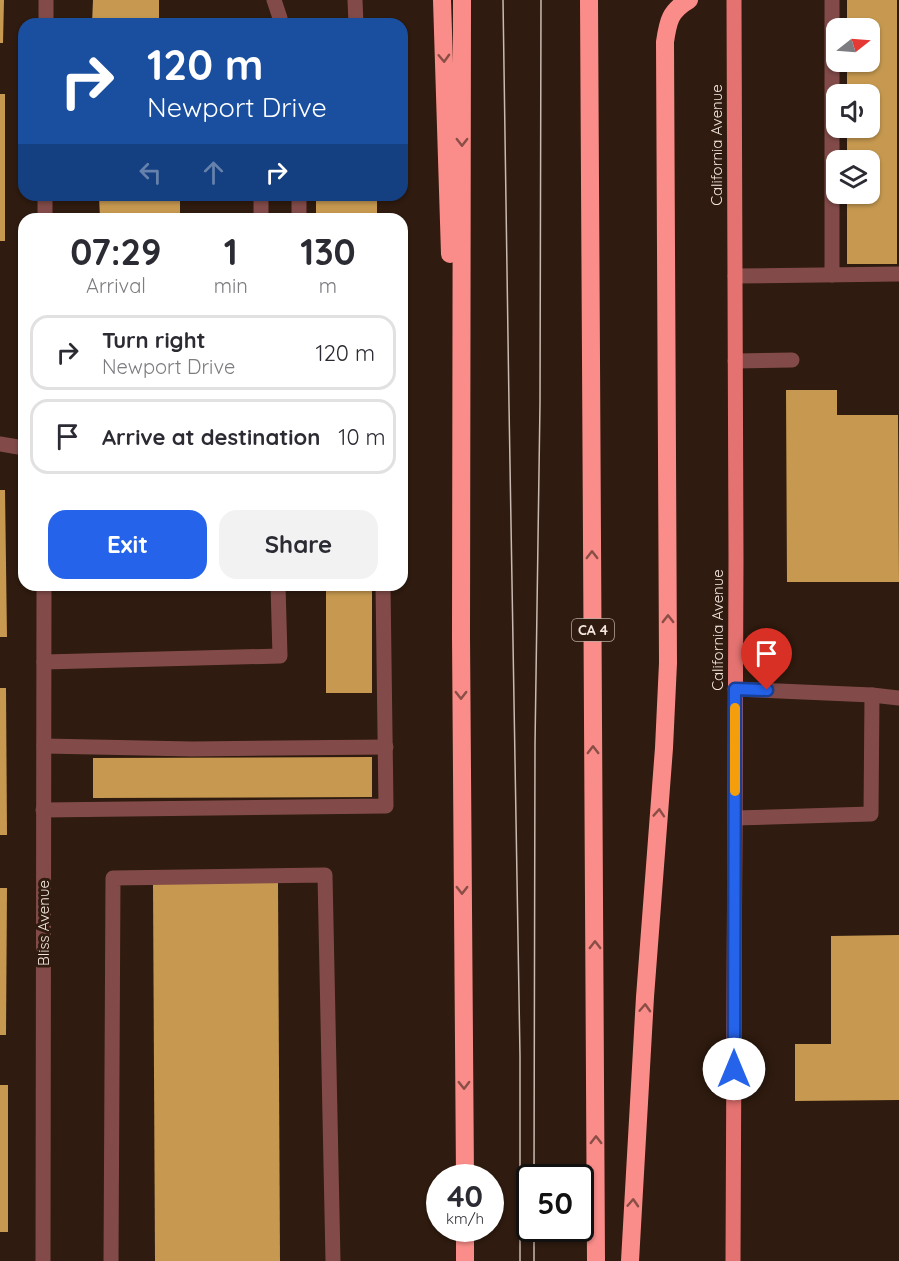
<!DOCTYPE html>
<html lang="en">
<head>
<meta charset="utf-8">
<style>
  :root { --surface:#fff; --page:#f2f2f3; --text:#2b2b33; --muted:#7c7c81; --line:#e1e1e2; --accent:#2563eb }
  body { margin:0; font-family:Quicksand,sans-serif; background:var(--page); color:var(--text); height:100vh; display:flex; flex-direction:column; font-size:22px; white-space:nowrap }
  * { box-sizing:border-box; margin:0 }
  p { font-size:20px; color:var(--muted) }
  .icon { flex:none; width:33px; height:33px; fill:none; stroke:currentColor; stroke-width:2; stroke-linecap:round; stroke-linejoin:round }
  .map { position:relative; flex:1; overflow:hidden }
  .details { position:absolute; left:18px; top:213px; width:390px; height:378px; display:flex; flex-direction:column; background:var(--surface); border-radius:18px; box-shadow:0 2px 4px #0004 }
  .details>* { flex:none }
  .top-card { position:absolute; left:18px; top:18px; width:390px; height:183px; border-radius:18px; box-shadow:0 2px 4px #0004; background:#1a4fa0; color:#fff; overflow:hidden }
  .needle { width:39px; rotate:73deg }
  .fabs { position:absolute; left:826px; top:18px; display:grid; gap:12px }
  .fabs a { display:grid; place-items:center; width:54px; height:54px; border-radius:12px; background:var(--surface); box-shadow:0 2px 4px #0004; font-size:30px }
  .speed { position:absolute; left:426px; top:1164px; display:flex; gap:12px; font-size:30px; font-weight:700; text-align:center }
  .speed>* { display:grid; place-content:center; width:78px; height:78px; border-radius:50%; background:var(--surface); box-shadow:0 2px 4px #0004; line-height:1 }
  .speed small { font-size:15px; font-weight:400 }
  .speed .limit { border:3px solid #111; border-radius:9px; background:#fff; color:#111 }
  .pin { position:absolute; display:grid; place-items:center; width:51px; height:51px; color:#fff; margin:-62px -26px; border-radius:50% 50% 50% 0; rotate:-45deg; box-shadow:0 0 6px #0007 }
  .pin .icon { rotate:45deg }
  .me { position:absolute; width:66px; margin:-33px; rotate:0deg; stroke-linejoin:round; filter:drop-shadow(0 0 4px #0008) }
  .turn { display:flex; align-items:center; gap:21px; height:126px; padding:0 30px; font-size:27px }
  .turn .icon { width:78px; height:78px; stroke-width:2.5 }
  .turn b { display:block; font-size:42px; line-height:51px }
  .lanes { display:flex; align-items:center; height:57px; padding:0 30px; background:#0003; justify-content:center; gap:30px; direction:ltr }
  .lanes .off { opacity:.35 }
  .eta { display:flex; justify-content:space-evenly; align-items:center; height:102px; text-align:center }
  .eta b { font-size:36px; font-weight:800; line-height:42px }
  .cta { display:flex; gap:12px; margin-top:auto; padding:12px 30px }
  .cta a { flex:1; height:69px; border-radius:18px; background:var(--accent); color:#fff; font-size:24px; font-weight:800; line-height:69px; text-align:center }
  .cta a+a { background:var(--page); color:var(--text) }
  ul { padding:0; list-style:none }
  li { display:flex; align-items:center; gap:18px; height:75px; margin:0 12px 9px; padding:0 18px; border:3px solid var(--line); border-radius:18px }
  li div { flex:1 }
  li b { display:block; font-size:22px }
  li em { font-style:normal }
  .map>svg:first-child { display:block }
</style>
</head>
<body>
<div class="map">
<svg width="899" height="1261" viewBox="0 0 899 1261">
  <rect width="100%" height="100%" fill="#2f1b0f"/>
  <g fill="#c79950">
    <path d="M0,0H4L3,43H0Z"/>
    <path d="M93,0H159V24H92Z"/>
    <path d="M847,0H897V264H847V194H870V160H847V128H870V94H847V62H870V28H847Z"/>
    <rect x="0" y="94" width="5" height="147"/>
    <path d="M99,195H180V219H100Z"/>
    <rect x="316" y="195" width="61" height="24"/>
    <path d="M786,390H837V415H898L899,582H787Z"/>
    <path d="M0,490H5L7,637H0Z"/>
    <rect x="326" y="585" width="46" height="108"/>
    <path d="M0,688H6L7,835H0Z"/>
    <path d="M372,757V797L93,798V758Z"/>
    <path d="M278,882L280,1261H155L153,883Z"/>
    <path d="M0,888H7L6,1035H0Z"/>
    <path d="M899,935V1100L795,1101V1044H831V936Z"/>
    <rect x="0" y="1085" width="8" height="147"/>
  </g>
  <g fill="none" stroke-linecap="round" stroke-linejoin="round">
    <g stroke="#824b49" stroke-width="15">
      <path d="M274,0L280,18L278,24"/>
      <path d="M355,0L356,24"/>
      <path d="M832,0V275"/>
      <path d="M46,24V0"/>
      <path d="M299,195V219"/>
      <path d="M45,219V195"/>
      <path d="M261,219V195"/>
      <path d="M735,276L899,274"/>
      <path d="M735,361L792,360"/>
      <path d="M0,444L24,448"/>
      <path d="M44,662L280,656L278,585"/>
      <path d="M735,689L872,695L899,698"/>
      <path d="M44,746L192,749L386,747"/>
      <path d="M43,810L386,806L383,585"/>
      <path d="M735,818L871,814L872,695"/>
      <path d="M43,1261L44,585"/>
      <path d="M111,1261L113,878L325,875L333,1261"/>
    </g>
    <path stroke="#e37270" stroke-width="15" d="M733,1261L736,561L734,0"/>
    <g stroke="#fa8d89" stroke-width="18">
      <path d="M442,0L450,254"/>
      <path d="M462,0L461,637L465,1178"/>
      <path d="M589,0L596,1261"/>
      <path d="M465,1228V1261"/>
      <path d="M630,1261L645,997L664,748L668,663L665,42C668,21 670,11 689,0"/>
    </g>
    <g stroke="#c9bab1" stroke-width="1.5">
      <path d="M503,0L509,405L520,1056V1261"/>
      <path d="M534,1178L535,745L540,403L541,0"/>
      <path d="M534,1228V1261"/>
    </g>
  </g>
  <defs><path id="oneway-chevron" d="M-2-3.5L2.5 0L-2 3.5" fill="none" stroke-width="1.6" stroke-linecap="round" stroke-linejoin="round" transform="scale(1.5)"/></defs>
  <g stroke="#8a4e46">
    <use href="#oneway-chevron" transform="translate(444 58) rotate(88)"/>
    <use href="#oneway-chevron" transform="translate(462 142) rotate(90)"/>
    <use href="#oneway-chevron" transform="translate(592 555) rotate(-90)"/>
    <use href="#oneway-chevron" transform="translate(668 619) rotate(-90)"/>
    <use href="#oneway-chevron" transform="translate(461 695) rotate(90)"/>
    <use href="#oneway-chevron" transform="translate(593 750) rotate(-90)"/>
    <use href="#oneway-chevron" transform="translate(659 813) rotate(-86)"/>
    <use href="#oneway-chevron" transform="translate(462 890) rotate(90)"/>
    <use href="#oneway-chevron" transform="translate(595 945) rotate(-90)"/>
    <use href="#oneway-chevron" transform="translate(645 1008) rotate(-87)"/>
    <use href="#oneway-chevron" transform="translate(464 1085) rotate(89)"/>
    <use href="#oneway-chevron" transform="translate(596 1140) rotate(-90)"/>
    <use href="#oneway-chevron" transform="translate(633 1203) rotate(-87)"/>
  </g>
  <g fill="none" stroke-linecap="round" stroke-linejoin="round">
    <defs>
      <path id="route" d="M734,1069L735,689L767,690"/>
    </defs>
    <use href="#route" stroke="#184099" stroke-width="15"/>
    <use href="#route" stroke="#2563eb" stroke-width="10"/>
    <path stroke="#f59e0b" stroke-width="10" d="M735,791V708"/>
  </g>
  <g text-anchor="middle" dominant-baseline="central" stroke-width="6" stroke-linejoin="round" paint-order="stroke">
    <rect fill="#2f1b0f" stroke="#b9a9a0" stroke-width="1.5" x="572" y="619" width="42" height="22" rx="4.5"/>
    <g font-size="14" font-weight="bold" fill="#f4e6de">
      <text x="593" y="630">CA 4</text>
    </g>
    <g font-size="15" fill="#f4e6de" stroke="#2f1b0f">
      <text transform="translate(716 145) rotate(-90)">California Avenue</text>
      <text transform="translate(717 630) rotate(-90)">California Avenue</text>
      <text transform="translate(43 923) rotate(-90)">Bliss Avenue</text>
    </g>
  </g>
</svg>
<div class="fabs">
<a><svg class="needle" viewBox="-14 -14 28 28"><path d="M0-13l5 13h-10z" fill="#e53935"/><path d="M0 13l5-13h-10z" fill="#7c7c81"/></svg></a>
<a><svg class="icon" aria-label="sound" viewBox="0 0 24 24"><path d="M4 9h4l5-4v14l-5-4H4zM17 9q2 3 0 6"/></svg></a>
<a><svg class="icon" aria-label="layers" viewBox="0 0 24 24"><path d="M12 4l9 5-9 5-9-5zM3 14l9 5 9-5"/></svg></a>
</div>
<div class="speed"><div>40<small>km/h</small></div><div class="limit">50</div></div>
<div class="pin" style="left:767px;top:690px;background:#d93025"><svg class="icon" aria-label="arrive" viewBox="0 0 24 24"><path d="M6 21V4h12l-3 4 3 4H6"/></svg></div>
<svg class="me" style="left:734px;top:1069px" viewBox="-20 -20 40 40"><circle r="19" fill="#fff"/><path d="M0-13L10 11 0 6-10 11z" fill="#2563eb"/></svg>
<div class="top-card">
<div class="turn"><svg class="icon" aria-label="right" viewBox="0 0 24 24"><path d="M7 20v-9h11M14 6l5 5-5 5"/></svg><div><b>120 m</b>Newport Drive</div></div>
<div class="lanes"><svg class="icon off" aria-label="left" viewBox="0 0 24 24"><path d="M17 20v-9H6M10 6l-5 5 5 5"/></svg><svg class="icon off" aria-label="ahead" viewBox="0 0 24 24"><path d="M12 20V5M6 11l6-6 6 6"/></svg><svg class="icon" aria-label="right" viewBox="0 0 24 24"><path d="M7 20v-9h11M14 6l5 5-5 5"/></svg></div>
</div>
<section class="details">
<div class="eta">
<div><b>07:29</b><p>Arrival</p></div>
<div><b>1</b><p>min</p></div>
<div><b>130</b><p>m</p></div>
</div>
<ul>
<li><svg class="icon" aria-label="right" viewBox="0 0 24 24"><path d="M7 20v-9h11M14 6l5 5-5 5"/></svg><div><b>Turn right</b><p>Newport Drive</p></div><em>120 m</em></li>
<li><svg class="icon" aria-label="arrive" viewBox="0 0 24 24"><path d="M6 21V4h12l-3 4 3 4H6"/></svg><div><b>Arrive at destination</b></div><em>10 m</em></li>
</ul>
<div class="cta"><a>Exit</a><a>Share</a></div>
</section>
</div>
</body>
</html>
